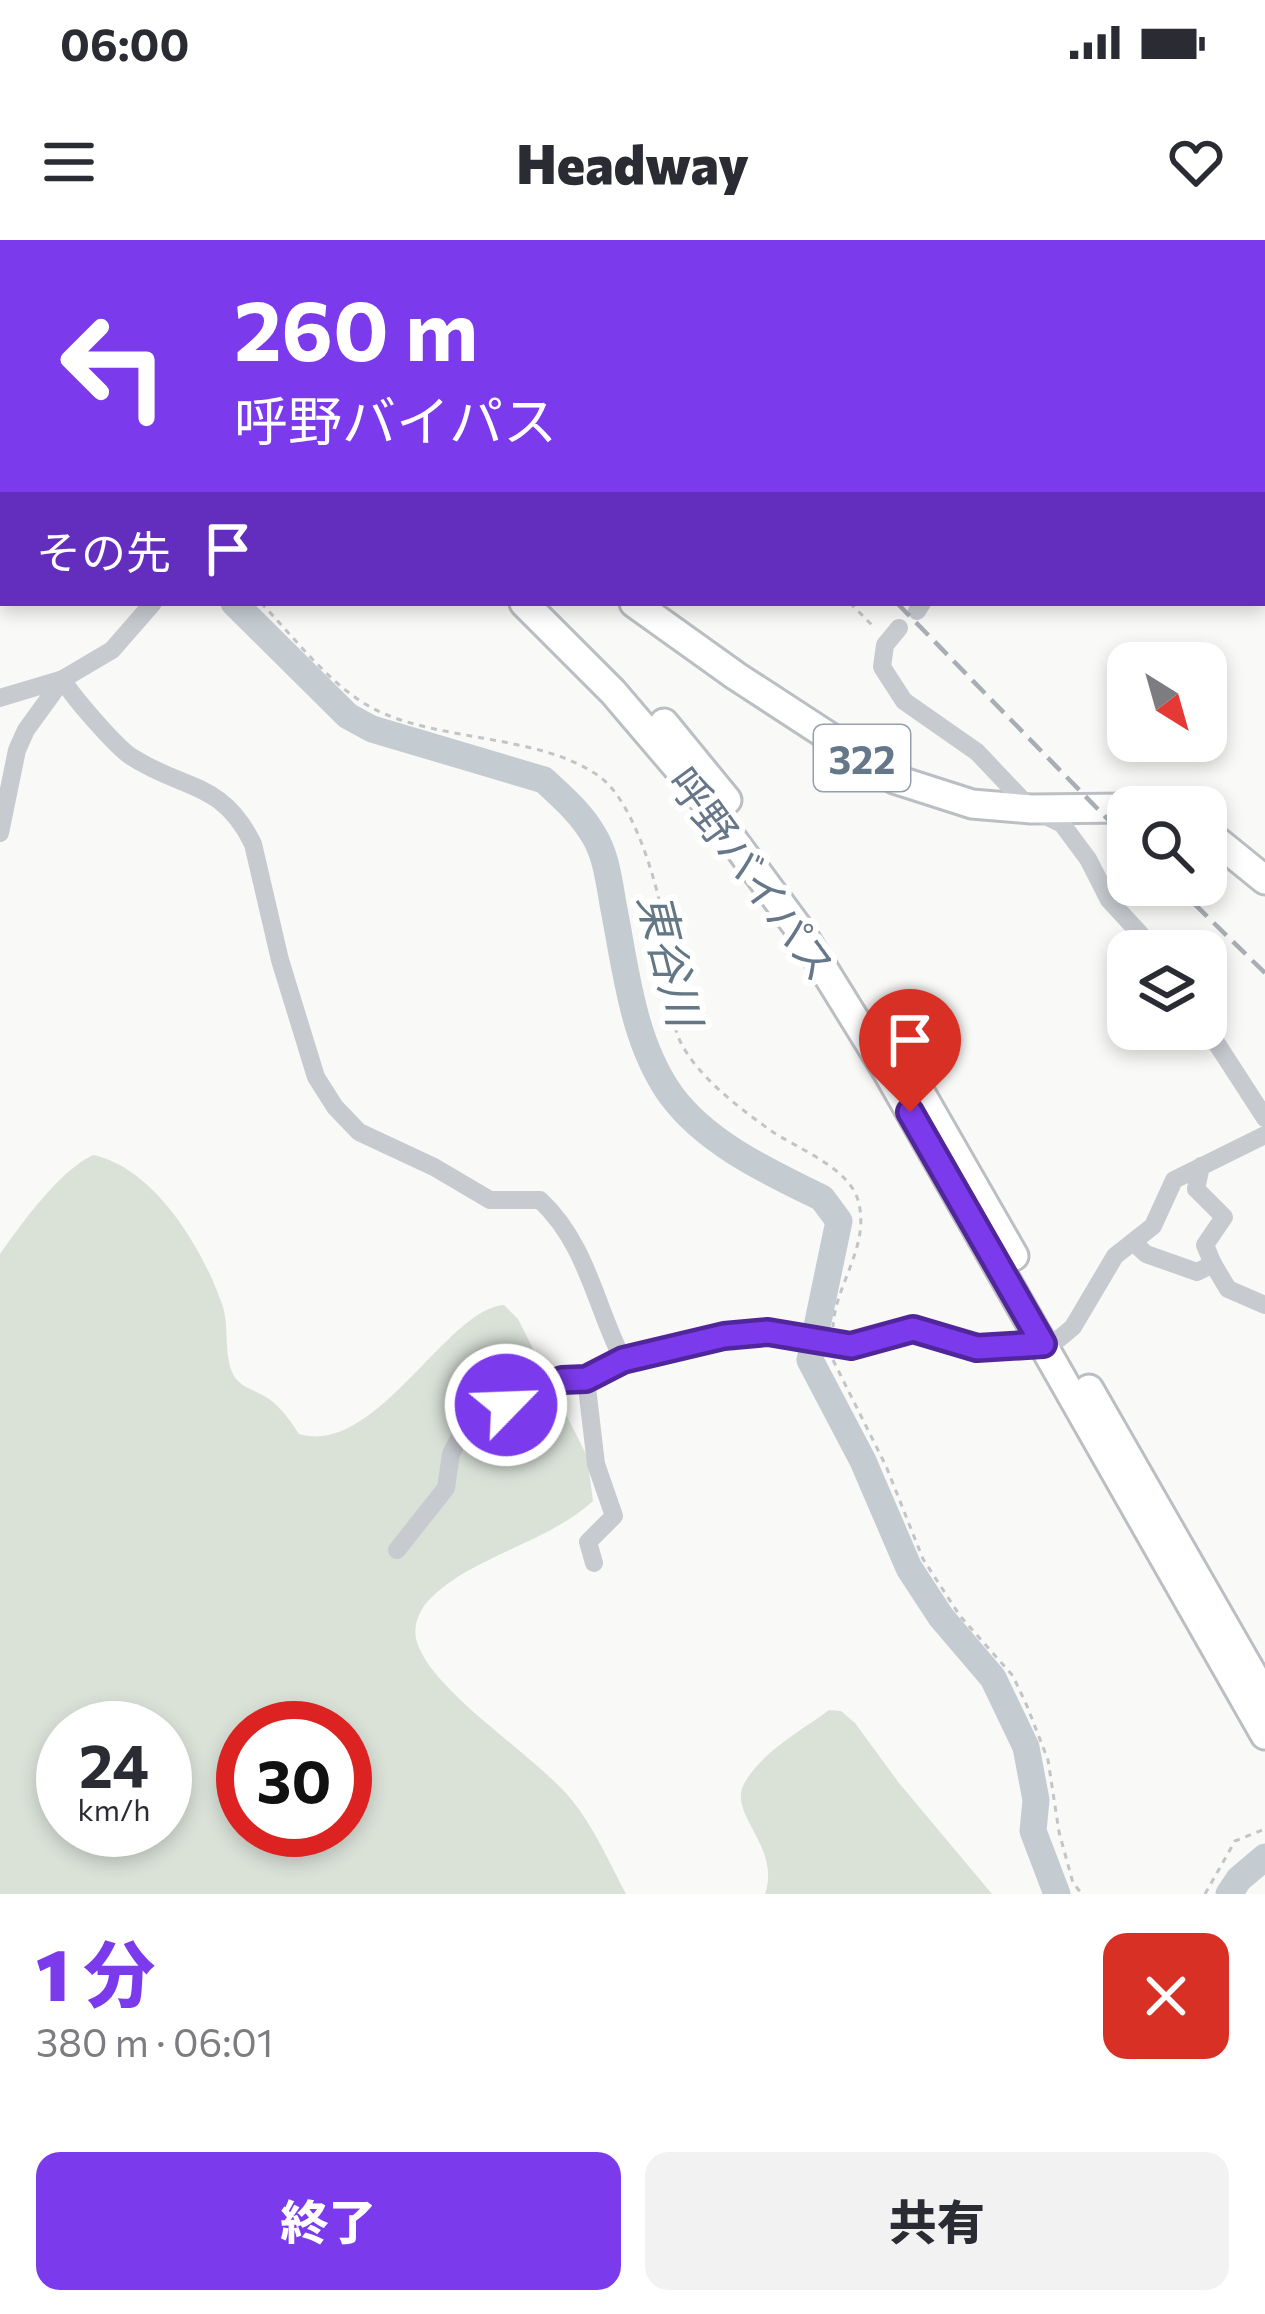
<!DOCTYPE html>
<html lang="ja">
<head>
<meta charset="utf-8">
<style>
  :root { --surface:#fff; --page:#f2f2f3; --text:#2b2b33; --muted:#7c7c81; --accent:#7c3aed }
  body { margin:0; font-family:Commissioner,"Noto Sans JP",sans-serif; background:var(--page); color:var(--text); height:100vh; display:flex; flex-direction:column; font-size:45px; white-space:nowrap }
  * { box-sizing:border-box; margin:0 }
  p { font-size:39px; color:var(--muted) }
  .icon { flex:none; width:66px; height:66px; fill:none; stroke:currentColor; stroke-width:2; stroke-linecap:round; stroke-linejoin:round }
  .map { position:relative; height:1654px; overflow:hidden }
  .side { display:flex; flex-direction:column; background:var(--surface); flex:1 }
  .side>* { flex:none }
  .top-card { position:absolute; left:0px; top:0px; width:1266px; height:366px; box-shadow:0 6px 18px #0003; background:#7c3aed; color:#fff; overflow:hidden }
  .needle { width:78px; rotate:143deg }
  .tools { position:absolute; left:1107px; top:402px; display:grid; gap:24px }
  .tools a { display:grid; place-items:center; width:120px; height:120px; border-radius:24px; background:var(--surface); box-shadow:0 6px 18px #0003; font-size:60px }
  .speed { position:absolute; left:36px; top:1461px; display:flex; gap:24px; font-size:60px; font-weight:700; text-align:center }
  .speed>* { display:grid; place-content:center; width:156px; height:156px; border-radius:50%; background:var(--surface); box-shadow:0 6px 18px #0003; line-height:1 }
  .speed small { font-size:30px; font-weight:400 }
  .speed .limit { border:18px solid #d22; background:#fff; color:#111 }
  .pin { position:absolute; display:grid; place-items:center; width:102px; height:102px; color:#fff; margin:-123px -51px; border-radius:50% 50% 50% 0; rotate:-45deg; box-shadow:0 0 12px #0007 }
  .pin .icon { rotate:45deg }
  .me { position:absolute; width:132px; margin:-66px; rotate:66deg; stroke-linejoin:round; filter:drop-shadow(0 0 9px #0008) }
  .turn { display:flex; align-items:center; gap:42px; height:252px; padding:0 36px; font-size:54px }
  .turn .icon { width:156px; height:156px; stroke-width:2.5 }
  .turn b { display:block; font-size:84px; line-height:102px }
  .then { display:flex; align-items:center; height:114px; padding:0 36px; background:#0003; gap:24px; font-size:45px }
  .round { display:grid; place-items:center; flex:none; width:126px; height:126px; border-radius:24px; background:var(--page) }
  .headline { display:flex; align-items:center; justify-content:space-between; height:204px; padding:0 36px }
  h1 { font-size:72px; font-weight:800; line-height:90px; color:var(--accent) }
  .button { display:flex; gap:24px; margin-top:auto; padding:24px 36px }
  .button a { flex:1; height:138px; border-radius:24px; background:var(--accent); color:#fff; font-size:48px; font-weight:800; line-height:138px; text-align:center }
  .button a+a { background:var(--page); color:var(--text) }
  .status { display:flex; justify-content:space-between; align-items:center; height:84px; padding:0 60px; background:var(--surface); direction:ltr }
  .status svg { height:33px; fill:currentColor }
  header { display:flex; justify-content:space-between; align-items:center; height:156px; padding:0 36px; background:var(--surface); font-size:54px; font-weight:800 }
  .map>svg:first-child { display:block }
</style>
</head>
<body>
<div class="status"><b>06:00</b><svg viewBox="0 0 49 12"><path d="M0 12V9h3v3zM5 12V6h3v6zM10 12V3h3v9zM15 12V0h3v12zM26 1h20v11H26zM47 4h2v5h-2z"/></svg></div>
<header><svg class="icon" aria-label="menu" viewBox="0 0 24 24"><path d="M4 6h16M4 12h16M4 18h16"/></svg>Headway<svg class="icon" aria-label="heart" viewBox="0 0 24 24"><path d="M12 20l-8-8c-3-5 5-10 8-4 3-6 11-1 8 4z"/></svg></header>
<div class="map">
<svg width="1265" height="1654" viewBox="0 0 1265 1654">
  <rect width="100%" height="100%" fill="#f9f9f7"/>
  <g fill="#dae2d8" fill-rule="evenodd">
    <path d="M93,915C155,928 204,1010 223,1067C229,1087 224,1112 232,1132C238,1148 257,1150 269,1159C281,1167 291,1182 299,1194C376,1217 447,1068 504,1065L518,1079L587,1216L593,1261C546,1304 471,1316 429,1360C419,1370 412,1388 417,1402C432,1452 536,1516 571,1559C594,1587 609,1622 626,1654H0V1014C22,983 59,931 93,915ZM63,1488H165V1590H63ZM243,1488H345V1590H243Z"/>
    <path d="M829,1470L841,1471L855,1483L899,1543L992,1654H765C781,1607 730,1576 743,1546C758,1514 801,1491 829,1470Z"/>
  </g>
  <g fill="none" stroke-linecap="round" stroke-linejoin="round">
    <path stroke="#c4ccd2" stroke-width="4.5" d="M0,278L3,277"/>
    <g stroke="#c4ccd2" stroke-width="27">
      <path d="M234,363L348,476L372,489L544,540C562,557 580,572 593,594C606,614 609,641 613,664C626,729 632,800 671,855C707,904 769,932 822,958L839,981L810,1120L863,1221L909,1328L941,1377L993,1438L1026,1507L1036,1560L1033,1591L1057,1654"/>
      <path d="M1229,1654L1239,1639L1265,1617"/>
    </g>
    <defs>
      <g id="highway">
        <path d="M19,0L24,3"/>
        <path d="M61,0L66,3"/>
        <path d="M201,0L204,3"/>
        <path d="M524,363L613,452L694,547L799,689L888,833L1265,1495"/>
        <path d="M634,363L736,436L894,539L972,564L1031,569L1128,568"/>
        <path d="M664,483L727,560"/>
        <path d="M1206,592L1265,640"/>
        <path d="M908,831L1014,1016"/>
        <path d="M1089,1149L1265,1456"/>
      </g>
    </defs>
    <use href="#highway" stroke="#bbbec2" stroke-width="33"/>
    <g stroke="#c3c4c7" stroke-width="3" stroke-dasharray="6 6" stroke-linecap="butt">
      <path d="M261,363C295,398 330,446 374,469C438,502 542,494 600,537C638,565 664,665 668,711C672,742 667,772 680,801C697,836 739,868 770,890C797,909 852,928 859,964C869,1008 835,1045 833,1087"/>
      <path d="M850,363L875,388"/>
      <path d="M833,1120L886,1226L923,1319L960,1376L1013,1436L1027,1466L1048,1520L1059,1592L1073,1643L1082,1654"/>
      <path d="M1205,1654L1235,1601L1265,1589"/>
    </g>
    <g stroke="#c7cacf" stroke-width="18">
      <path d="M492,0V3"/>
      <path d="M1004,0L1006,3"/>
      <path d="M761,3L763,0"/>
      <path d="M0,236L3,235"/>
      <path d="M917,371L922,363"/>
      <path d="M899,388L885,405L882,427L904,461L977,512L1031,569L1062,584L1088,619L1109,660L1156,711"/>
      <path d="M63,439C68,452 118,509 132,517C182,550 222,540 253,604L280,720L316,837L335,867L359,892L434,927L490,960H540C587,1004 595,1065 623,1120L724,1096L768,1092L851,1106L913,1089L978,1107L1043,1104L1060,1098L1073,1087L1115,1016L1153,986L1174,940L1265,895"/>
      <path d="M0,458L63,439L112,410L153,363"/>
      <path d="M0,593L17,510L26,490L63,439"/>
      <path d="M1206,787L1265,878"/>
      <path d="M1201,926L1196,949L1224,977L1205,1005L1213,1024"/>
      <path d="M1133,1002L1146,1014L1197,1032L1213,1024L1228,1049L1265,1065"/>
      <path d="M586,1139L596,1224L614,1276L588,1302L594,1323"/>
      <path d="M397,1310L446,1248L451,1214L462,1193L532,1150L562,1140L586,1139L623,1120"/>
    </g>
    <use href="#highway" stroke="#fff" stroke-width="27"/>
    <g stroke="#a9aeb5" stroke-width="4.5" stroke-dasharray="18 9" stroke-linecap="butt">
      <path d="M542,0L544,3"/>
      <path d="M897,363L1128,600"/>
      <path d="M1175,645L1265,733"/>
    </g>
  </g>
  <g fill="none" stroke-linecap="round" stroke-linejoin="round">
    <defs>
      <path id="route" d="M506,1165L562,1140L586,1139L623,1120L724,1096L768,1092L851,1106L913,1089L977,1108L1043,1104L910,872"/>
    </defs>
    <use href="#route" stroke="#51269a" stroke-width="30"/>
    <use href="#route" stroke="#7c3aed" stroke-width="21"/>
  </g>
  <g text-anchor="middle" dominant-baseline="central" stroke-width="12" stroke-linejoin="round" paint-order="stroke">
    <rect fill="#fff" stroke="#95a0ad" stroke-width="3" x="814" y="485" width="96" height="66" rx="9"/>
    <g font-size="39" font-weight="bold" fill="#67778a">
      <text x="862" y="518">322</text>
    </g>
    <g font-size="42" fill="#67778a" stroke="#fff">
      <text transform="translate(753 633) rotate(54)">呼野バイパス</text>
    </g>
    <g font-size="45" font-style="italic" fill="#637884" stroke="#fff">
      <text transform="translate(672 719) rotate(76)">東谷川</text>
    </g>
  </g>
</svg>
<div class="tools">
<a><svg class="needle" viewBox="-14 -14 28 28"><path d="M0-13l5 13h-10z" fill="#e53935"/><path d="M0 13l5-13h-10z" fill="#7c7c81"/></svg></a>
<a><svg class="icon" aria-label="search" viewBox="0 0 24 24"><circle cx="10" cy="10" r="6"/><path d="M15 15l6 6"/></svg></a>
<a><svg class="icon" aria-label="layers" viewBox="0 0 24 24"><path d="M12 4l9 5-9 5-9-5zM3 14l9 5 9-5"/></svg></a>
</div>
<div class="speed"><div>24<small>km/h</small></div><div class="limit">30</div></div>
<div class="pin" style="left:910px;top:872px;background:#d93025"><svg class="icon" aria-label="arrive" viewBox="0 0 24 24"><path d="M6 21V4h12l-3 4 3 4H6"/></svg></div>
<svg class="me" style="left:506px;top:1165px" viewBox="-20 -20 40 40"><circle r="17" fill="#7c3aed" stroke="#fff" stroke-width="3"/><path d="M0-11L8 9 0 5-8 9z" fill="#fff"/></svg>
<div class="top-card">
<div class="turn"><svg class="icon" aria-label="left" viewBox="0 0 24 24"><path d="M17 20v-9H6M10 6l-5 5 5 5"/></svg><div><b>260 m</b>呼野バイパス</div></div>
<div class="then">その先<svg class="icon" aria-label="arrive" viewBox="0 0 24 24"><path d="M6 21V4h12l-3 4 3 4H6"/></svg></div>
</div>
</div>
<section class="side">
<div class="headline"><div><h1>1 分</h1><p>380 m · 06:01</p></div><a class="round" style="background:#d93025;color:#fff"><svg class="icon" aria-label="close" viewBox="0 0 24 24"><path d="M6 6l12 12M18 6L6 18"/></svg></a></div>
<div class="button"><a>終了</a><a>共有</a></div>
</section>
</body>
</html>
